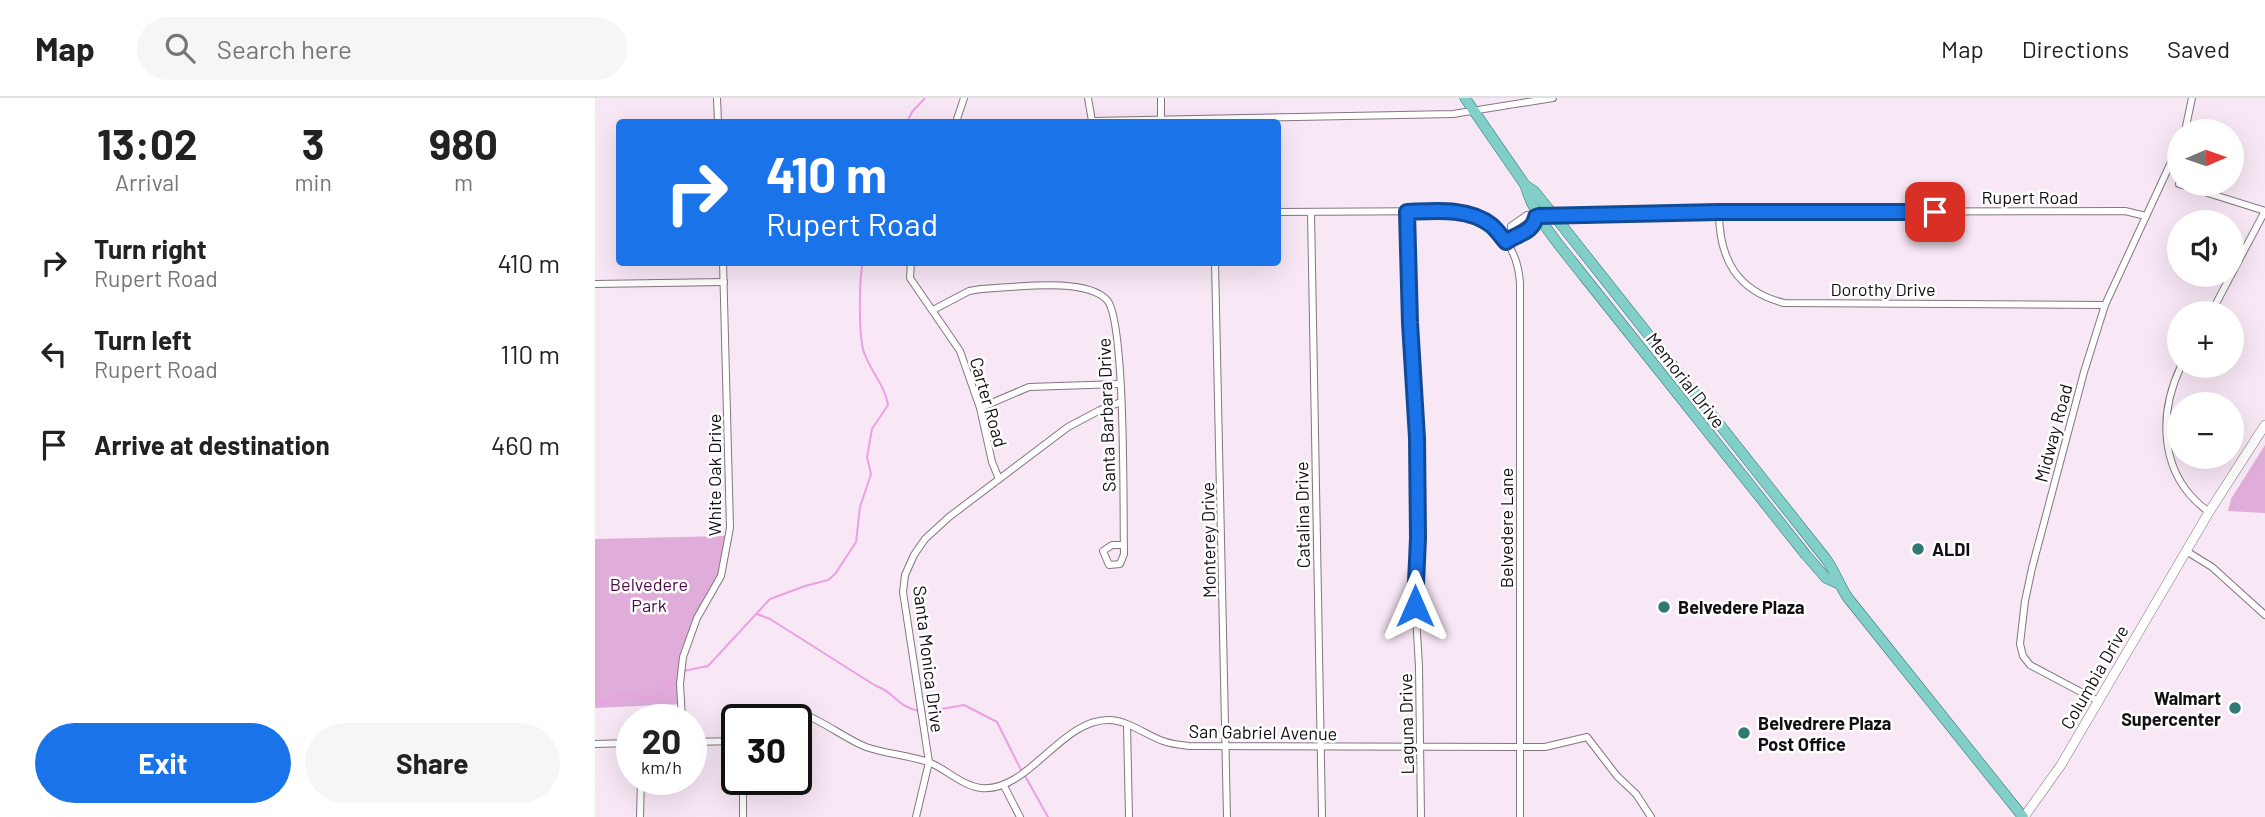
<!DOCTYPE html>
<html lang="en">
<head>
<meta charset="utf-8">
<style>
  :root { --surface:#fff; --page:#f6f6f6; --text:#222; --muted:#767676; --line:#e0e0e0; --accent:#1a73e8 }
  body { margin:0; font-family:Barlow,sans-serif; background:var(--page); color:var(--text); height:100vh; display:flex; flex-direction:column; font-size:26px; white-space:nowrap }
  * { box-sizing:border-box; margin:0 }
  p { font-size:23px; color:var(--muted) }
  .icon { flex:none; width:38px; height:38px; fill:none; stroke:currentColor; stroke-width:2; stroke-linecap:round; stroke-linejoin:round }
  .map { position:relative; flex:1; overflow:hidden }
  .details { display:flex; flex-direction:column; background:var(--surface); width:595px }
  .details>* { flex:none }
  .top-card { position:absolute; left:21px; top:21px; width:665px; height:147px; border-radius:7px; box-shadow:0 7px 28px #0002; background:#1a73e8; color:#fff; overflow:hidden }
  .needle { width:46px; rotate:88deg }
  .controls { position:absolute; left:1572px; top:21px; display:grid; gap:14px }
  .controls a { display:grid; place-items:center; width:77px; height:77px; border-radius:50%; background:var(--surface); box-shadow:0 7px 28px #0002; font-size:35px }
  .speed { position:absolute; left:21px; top:606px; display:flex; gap:14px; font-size:35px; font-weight:700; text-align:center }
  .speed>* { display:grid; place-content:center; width:91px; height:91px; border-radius:50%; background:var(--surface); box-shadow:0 7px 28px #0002; line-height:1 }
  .speed small { font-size:18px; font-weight:400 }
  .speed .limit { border:4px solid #111; border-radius:10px; background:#fff; color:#111 }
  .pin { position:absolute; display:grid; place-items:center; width:60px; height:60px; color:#fff; margin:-30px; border-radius:14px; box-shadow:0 4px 10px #0006 }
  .me { position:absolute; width:77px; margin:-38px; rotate:0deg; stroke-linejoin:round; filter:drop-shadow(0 0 5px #0008) }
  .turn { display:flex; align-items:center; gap:24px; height:147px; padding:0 35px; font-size:32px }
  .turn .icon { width:91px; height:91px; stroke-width:2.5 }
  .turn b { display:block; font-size:49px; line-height:60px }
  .eta { display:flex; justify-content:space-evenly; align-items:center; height:119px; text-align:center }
  .eta b { font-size:42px; font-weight:700; line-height:49px }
  .cta { display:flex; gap:14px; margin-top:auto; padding:14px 35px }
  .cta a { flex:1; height:80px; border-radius:42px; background:var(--accent); color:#fff; font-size:28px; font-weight:700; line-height:80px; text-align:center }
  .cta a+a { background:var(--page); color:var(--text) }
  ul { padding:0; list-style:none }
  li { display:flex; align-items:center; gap:21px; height:91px; padding:0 35px }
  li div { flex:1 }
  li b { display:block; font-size:26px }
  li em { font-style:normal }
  header { display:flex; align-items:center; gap:42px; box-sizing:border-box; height:98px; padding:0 35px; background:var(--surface); border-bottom:2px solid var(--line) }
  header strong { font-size:33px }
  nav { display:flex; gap:38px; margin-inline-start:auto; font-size:24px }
  .search { width:490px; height:63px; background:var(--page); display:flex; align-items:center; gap:18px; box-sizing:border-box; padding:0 24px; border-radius:38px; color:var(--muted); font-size:26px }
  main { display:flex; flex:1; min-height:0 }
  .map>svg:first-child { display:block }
</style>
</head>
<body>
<header>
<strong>Map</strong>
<div class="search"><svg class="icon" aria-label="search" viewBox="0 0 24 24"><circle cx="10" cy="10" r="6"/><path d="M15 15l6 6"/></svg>Search here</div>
<nav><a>Map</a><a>Directions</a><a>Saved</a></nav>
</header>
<main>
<section class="details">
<div class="eta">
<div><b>13:02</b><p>Arrival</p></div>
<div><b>3</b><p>min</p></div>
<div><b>980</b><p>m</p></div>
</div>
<ul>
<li><svg class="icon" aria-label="right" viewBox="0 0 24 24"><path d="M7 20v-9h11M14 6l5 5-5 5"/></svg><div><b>Turn right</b><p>Rupert Road</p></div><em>410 m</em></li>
<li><svg class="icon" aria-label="left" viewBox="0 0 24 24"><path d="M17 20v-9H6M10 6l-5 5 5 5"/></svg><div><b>Turn left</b><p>Rupert Road</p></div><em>110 m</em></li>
<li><svg class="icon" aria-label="arrive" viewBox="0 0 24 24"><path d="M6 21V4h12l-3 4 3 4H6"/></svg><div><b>Arrive at destination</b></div><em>460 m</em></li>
</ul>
<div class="cta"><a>Exit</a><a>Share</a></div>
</section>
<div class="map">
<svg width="1670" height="719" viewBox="0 0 1670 719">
  <rect width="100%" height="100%" fill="#f8e7f5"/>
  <g fill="#e0acda">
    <path d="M1670,347V415L1633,413L1636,401Z"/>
    <path d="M131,438L124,486L93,539L86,606L0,610V441Z"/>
  </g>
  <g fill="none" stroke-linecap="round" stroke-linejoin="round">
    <g stroke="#eaa0e3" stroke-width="2">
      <path d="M312,24L317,14L330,0"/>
      <path d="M162,516L175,521L281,588C300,594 302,609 324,613"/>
      <path d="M88,573L113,568L175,501L210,488L233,482L240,476L261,444L265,409L276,376L272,359L277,331L293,307C290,288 277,275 270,257C263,243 264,181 268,164"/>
      <path d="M0,602L6,606L28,595L55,602L65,597L68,589L83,575"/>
      <path d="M330,614L369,607L402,624L426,672"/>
      <path d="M429,676L453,719"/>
    </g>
    <defs>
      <g id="street">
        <path d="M122,0L123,24"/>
        <path d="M493,0L497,23"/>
        <path d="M566,0V23"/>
        <path d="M497,23L858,16L958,0"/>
        <path d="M361,24L369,0"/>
        <path d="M1590,33L1597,0"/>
        <path d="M1584,86L1670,113L1616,215"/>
        <path d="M682,114L857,113C897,121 922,142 925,185V719"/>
        <path d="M716,114L727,719"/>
        <path d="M812,114L815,225L822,340L823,440L819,483L824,569L826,719"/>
        <path d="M1124,114C1124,161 1142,193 1189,205L1510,207"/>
        <path d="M917,139L916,128L932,117L1124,114L1530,113L1551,118"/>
        <path d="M915,140C927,138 938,132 941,119"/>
        <path d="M316,164L315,180L365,253L385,310L397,364L404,381"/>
        <path d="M620,164L632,719"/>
        <path d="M0,186L129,184"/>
        <path d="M338,212L374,193L386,191C416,190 490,178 512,202C531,223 528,416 529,456L525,466L514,467L508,453L517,447H529"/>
        <path d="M1586,268C1562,319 1565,379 1614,414"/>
        <path d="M385,310L434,289L524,286"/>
        <path d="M1591,453L1617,469L1670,517"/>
        <path d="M1503,603L1435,567L1428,558L1425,546L1430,503L1437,470L1489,274L1510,207L1584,47"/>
        <path d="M87,621L85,586L88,559L102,520L126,478L135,430L128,164"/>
        <path d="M160,621C196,592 237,636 271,649C291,656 313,657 333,664C350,670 367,688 386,690C433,695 466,621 514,622C532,622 551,637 568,643C576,646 585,647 594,648L925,649H950L992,639L1022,678L1041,696L1056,719"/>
        <path d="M532,627L534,719"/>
        <path d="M96,644L142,643"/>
        <path d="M0,646L37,645"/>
        <path d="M148,681V719"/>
        <path d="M409,688L425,719"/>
        <path d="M45,719L46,681"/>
        <path d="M321,719L334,664L308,494L310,477L319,457L330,441L354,419L473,329L505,312L526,304"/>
      </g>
      <path id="secondary" d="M1429,719L1466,667L1614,414L1670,327"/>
      <g id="primary">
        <path d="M870,0L930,87C940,121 966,149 987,176L1211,457L1231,480L1242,485"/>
        <path d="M930,87L939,93L965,125L1231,461C1240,473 1244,487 1253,500L1428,719"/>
      </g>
    </defs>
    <use href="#street" stroke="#847582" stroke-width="8"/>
    <use href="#secondary" stroke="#847582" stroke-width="10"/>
    <use href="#primary" stroke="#257772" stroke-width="11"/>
    <use href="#street" stroke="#fff" stroke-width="6"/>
    <use href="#secondary" stroke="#fff" stroke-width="9"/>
    <use href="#primary" stroke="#82cfc9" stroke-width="10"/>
  </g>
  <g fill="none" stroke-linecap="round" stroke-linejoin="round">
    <defs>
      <path id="route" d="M820,508L823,440L822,340L815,225L812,114C839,113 873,109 896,127C901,131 906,138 911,144C922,135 937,136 941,119L944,118L1124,114H1340"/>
    </defs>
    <use href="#route" stroke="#114b97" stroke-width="18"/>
    <use href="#route" stroke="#1a73e8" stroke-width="12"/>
  </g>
  <g fill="#327973" stroke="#fff" stroke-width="2.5">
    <circle cx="1323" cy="451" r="7"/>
    <circle cx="1069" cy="509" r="7"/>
    <circle cx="1640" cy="610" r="7"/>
    <circle cx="1149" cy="635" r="7"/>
  </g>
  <g text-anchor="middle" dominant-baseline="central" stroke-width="5" stroke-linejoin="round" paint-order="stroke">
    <g font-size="18" fill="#130e13" stroke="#fff">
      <text x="1435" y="99">Rupert Road</text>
      <text x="1288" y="191">Dorothy Drive</text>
      <text transform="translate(1091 282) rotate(52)">Memorial Drive</text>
      <text transform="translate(394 304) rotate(74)">Carter Road</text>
      <text transform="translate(511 317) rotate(-92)">Santa Barbara Drive</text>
      <text transform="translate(1458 335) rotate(-75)">Midway Road</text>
      <text transform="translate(119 377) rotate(-90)">White Oak Drive</text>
      <text transform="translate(707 417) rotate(-91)">Catalina Drive</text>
      <text transform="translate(911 430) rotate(-90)">Belvedere Lane</text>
      <text transform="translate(613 442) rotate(-91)">Monterey Drive</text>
      <text transform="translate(334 561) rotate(83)">Santa Monica Drive</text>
      <text transform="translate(1499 579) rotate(-60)">Columbia Drive</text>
      <text transform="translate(811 626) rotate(-91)">Laguna Drive</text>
      <text transform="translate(668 634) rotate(1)">San Gabriel Avenue</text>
    </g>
    <g font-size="18" font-weight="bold" fill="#130e13" stroke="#fff" text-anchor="start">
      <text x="1337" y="451">ALDI</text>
      <text x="1083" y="509">Belvedere Plaza</text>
      <text x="1626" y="600" text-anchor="end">Walmart<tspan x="1626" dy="21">Supercenter</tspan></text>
      <text x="1163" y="625">Belvedrere Plaza<tspan x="1163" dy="21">Post Office</tspan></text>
    </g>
    <g font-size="18" fill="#4c0b49" stroke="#fff">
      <text x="54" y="486">Belvedere<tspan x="54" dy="21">Park</tspan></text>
    </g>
  </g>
</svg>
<div class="controls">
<a><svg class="needle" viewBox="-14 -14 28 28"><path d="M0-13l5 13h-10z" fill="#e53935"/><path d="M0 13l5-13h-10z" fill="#767676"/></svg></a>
<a><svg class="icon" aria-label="sound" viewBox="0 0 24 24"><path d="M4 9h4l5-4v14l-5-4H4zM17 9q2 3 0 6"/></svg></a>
<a>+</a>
<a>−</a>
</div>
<div class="speed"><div>20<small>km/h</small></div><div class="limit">30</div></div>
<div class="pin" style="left:1340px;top:114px;background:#d93025"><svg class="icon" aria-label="arrive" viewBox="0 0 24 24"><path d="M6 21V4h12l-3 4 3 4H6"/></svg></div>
<svg class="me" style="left:820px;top:508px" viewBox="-20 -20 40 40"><path d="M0-17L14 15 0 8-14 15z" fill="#1a73e8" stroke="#fff" stroke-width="4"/></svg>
<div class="top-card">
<div class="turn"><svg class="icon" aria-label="right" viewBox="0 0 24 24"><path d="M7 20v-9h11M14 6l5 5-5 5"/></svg><div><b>410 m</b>Rupert Road</div></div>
</div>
</div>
</main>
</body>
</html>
